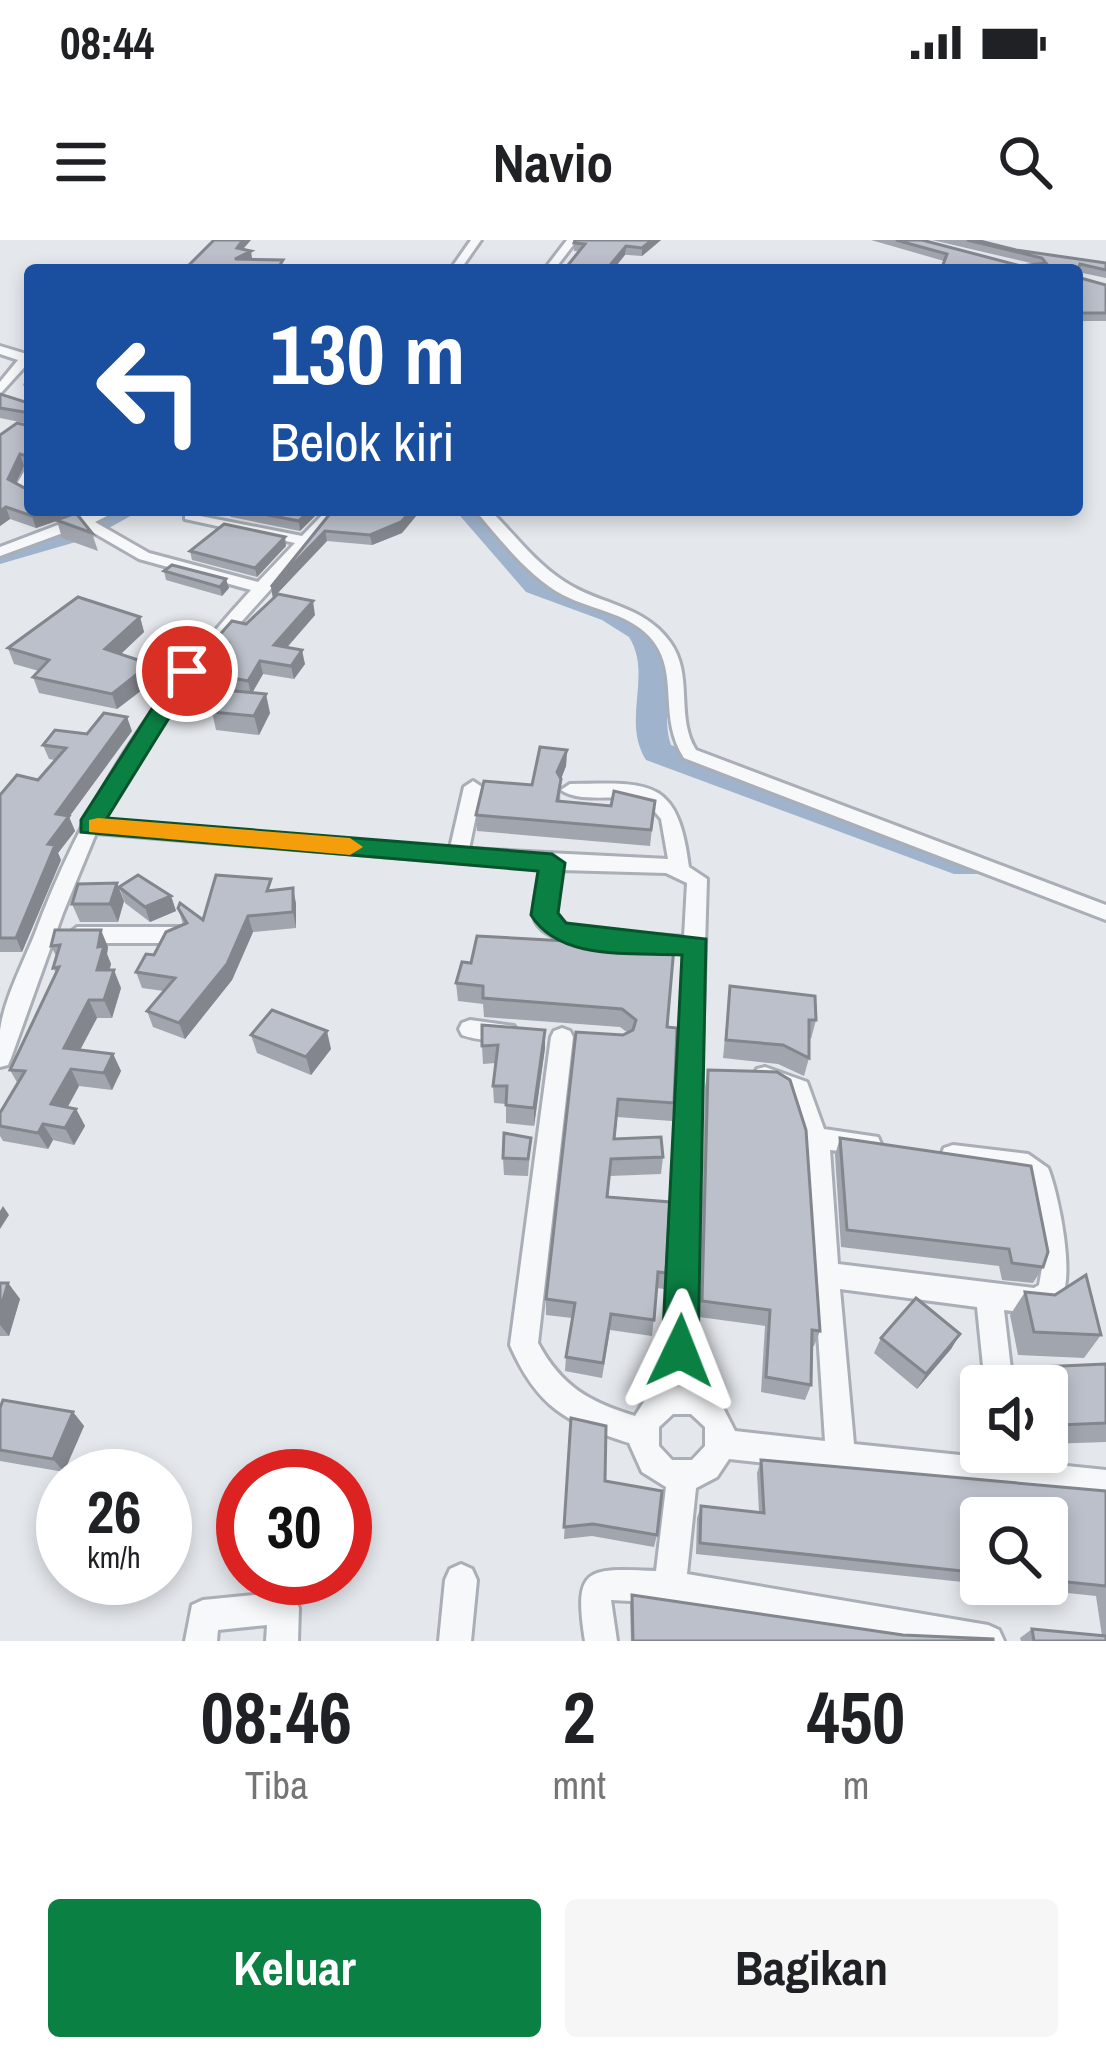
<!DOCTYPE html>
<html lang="id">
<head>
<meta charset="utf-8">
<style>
  :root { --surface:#fff; --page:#f6f6f6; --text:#202124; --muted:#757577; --accent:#0b8043 }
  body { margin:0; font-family:"Archivo Narrow",sans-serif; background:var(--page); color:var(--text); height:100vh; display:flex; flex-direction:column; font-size:45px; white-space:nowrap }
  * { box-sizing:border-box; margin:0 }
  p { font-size:39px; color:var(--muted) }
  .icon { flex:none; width:66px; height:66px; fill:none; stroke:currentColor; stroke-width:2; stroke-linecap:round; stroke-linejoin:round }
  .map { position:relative; height:1401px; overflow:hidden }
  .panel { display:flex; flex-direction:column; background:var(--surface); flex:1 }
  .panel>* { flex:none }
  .hud { position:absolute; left:24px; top:24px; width:1059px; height:252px; border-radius:12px; box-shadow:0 6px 18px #0003; background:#1a4fa0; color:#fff; overflow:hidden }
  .tools { position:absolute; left:960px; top:1125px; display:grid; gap:24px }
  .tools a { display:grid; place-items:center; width:108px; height:108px; border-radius:12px; background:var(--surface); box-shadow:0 6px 18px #0003; font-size:60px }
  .speed { position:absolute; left:36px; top:1209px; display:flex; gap:24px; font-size:60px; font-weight:700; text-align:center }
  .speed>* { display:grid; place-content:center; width:156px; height:156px; border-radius:50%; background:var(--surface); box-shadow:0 6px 18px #0003; line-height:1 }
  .speed small { font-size:30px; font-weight:400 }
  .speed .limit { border:18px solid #d22; background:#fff; color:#111 }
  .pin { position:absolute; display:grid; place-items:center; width:102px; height:102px; color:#fff; margin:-51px; border:6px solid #fff; border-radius:50%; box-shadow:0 3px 12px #0007 }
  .me { position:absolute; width:132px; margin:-66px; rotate:2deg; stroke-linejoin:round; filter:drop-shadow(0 0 9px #0008) }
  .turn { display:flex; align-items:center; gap:42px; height:252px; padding:0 48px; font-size:54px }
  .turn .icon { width:156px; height:156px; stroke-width:2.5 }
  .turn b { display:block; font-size:84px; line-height:102px }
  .eta { display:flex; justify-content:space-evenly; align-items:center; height:204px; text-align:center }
  .eta b { font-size:72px; font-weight:700; line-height:84px }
  .action { display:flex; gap:24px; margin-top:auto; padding:24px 48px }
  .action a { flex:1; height:138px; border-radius:12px; background:var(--accent); color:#fff; font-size:48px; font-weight:700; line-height:138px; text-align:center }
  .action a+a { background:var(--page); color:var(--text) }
  .status { display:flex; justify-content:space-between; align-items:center; height:84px; padding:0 60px; background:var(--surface); direction:ltr }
  .status svg { height:33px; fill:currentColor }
  header { display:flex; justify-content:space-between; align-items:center; height:156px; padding:0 48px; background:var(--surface); font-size:54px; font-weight:700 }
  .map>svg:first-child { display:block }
</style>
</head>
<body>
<div class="status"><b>08:44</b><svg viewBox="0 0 49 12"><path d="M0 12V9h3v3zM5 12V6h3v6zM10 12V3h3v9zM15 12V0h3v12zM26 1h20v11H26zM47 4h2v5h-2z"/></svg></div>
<header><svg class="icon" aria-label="menu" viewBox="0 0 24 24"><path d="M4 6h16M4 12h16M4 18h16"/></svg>Navio<svg class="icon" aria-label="search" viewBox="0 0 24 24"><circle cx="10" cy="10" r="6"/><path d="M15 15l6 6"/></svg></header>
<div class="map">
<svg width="1106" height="1401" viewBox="0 0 1106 1401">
  <rect width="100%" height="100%" fill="#e4e7ec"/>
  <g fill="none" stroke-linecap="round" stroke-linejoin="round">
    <g fill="#9fb4cc" fill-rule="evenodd">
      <path d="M106,270H141L93,297L0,324V307Z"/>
      <path d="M455,270H483C503,293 520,321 545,339C583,366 640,356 664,404C680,435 659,472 671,505L980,616L985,625L980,634H954L646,520C621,480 653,435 629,397L602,380L526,352Z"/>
    </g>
    <defs>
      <g id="street">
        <path d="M471,0H481L460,30H450Z"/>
        <path d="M567,0H577L554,30H544Z"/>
        <path d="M0,106L30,115V121L0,154V142L18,120L0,114Z"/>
        <path d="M30,229V258L15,247L25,230Z"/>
        <path d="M57,270H74L84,276L99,270H119L95,282L149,313L258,342L295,303L185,279V273L302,296L327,270H342L205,422L147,501L102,580L450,608L464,547L473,541L482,547L469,609L668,619L661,579L645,560C619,553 581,564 561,550L570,544C649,543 678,537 689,627L707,639L692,1146L719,1160L735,1191L825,1201L806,907L789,855L757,843L753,836L757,829L765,827L807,842L824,889L878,897L881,904L878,911L869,914L830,910L838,1024L1034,1048L1039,1045L1042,1028L1027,941L1022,935L953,925L944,922L941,915L944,908L953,905L1028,914L1048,928C1058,952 1077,1042 1059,1061C1045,1078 1023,1072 1004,1070L1013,1146H985L977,1067L840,1049L854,1204L1106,1230V1260L729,1219L717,1237L696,1248L687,1334L988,1385L999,1390L1004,1401H895L670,1363L611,1360L617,1401H585C573,1326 587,1328 656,1331L666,1247L642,1232L629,1203C567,1183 537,1167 510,1105L551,797L554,791L562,788L570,791L573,797L538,1103C561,1146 589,1162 635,1176L645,1160L664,1148L684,713C653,711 540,714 534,676C532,663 539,643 541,629L96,593L63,673L11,818L8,825L0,827C0,815 0,802 0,791C3,762 23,723 34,696C84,561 154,456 251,350L139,319L82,286L0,316V307L71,280ZM561,630L666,633L687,643L684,697L576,689L556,679ZM673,1174H691L705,1187V1206L692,1220H672L659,1206V1187Z"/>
        <path d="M475,270H490C514,294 536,324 565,342C600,365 644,365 670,402C694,435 675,477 696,510L1106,665V680L684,518C658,478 679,436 654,402C632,373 594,371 563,355C528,336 500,299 475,270Z"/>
        <path d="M77,687H179L189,695L179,703H77L67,695Z"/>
        <path d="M470,780L514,786L517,792L514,798C499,803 477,800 462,795L459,789L462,783Z"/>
        <path d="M461,1324L472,1329L477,1340L471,1401H439L445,1340L450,1329Z"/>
        <path d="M283,1352L294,1357L299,1368L298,1401H266L267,1385L218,1390L217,1401H185L192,1365L203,1360Z"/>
      </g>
    </defs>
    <use href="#street" stroke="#a9aeb7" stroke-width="6"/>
    <use href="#street" fill="#f7f8fa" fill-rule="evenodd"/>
  </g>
  <g fill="#a1a5ae" fill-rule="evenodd">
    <path d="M661,0L642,16L574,11V3Z"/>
    <path d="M871,0H921L1021,26L1035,24L932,0H976L1016,10L1106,23V38L1078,32L944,21Z"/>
    <path d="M1077,37L1106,45V81H1077Z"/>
    <path d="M30,140V184L0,178V154L25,162L28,157L23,144Z"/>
    <path d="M30,186V228L24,226L16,243L30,270H59L61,278L92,293L98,311L62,298L57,281L36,288L10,279L0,286V195Z"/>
    <path d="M225,270H321L300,291L231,277Z"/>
    <path d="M333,270H421L402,293L372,305L327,301L273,358L271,347Z"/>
    <path d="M286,306L257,337L192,320L190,311Z"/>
    <path d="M164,331L229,348L222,356L166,340Z"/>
    <path d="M315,375L287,407L305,424L294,439L263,434L252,453L270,473L259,495L216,490L212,472L227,450L206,446L203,432L218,414L215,400L246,384Z"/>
    <path d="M140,377L144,392L121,414L150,424L155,440L117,469L39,453L33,437L39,431L14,424L8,408Z"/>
    <path d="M132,491L69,577L75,591L58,613L61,620L22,712H0V555L38,540L55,520L49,519L43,505L87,494Z"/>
    <path d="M567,510L566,526L561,539L560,562L611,566L655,561L650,606L477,591L476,575L532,545Z"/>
    <path d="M119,647L171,656L176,671L150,682L125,663Z"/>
    <path d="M293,648L296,664V688L253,692L232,740L185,799L153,787L147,771L164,751L142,748L136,732L183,684L178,668L203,680L274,650Z"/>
    <path d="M124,661L118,682H80L72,664Z"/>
    <path d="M477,696L667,787L674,863L672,881L617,877L615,899L663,917L661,934L610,936L608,957L666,1033L664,1049L657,1048L652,1096L610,1090L602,1138L565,1131L566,1117L572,1078L546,1075V1059L628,793L620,787L484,777L483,764L458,761L456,743L471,723Z"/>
    <path d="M51,706L108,707L107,714L111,724L109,730L121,748L112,778H97L80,810L113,814L121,831L112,850L79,846L67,868L76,869L85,886L74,905L53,900L48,909L3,901L0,896V873L18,844L10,830L56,733L53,728L56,716Z"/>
    <path d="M730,746L816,780L811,799L809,798V818L804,836L778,824L723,818Z"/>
    <path d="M251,795L331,809L311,835L257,813Z"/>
    <path d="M482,806L545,808L534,886L506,883V864L494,863L493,846L496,823L483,824Z"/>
    <path d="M708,830L820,1091L814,1106H812L811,1145L805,1160L761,1152L765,1086L699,1077L705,847Z"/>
    <path d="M531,898L528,936L504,935L503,918Z"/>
    <path d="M840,898L1043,1027L1033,1043L1002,1040L999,1026L841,1007L835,915Z"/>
    <path d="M0,1043H8L20,1059L9,1096H0Z"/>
    <path d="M1025,1052L1101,1095L1084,1118L1018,1115L1010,1075Z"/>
    <path d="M960,1094L951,1109L917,1149L874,1113L881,1098Z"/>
    <path d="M1106,1124V1202L1047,1204V1146H1026L1040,1127Z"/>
    <path d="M0,1168L73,1172L84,1186L64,1232L0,1221Z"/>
    <path d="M571,1178L605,1241L657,1295L654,1307L592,1296L564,1299Z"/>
    <path d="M761,1220L1106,1251V1401H1021L1020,1398L1032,1389L1102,1396L1096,1356L696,1314L697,1278L701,1266L759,1272L757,1233ZM981,1278H1047V1344H981Z"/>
    <path d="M632,1355L903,1395L993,1401H631L630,1365Z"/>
  </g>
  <g fill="#83868d">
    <path d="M243,0H251L238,15L237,8Z"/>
    <path d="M652,0H661L642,16V8Z"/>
    <path d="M626,6L625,15L613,30H606Z"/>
    <path d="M251,11L252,18L236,27L235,19Z"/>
    <path d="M20,214L24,226L12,251L8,239Z"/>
    <path d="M6,267L10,279L0,286V271Z"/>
    <path d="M49,270H59L62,279L36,288L32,276Z"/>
    <path d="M309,270H321L300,291L299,281Z"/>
    <path d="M412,270H421L402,293L372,305L370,295Z"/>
    <path d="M325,291L327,301L273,358L271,347Z"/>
    <path d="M285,297L286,306L257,337L255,328Z"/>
    <path d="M226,339L229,348L222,356L220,347Z"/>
    <path d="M313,361L315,375L277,419L274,405Z"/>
    <path d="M140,377L144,392L110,424L105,409Z"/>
    <path d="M302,410L305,424L294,439L291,426Z"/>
    <path d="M260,421L263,434L251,455L248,441Z"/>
    <path d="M150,424L155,440L117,469L112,454Z"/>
    <path d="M266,454L270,473L259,495L254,476Z"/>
    <path d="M127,477L132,491L69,577L75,591L58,613L61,620L22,712L16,698L48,604L56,574Z"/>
    <path d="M567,510L566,526L557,549V532Z"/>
    <path d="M117,643L124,661L118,682L110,664Z"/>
    <path d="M293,648L296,664V688L293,672Z"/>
    <path d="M171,656L176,671L150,682L145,667Z"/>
    <path d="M248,676L253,692L232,740L185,799L179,783Z"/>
    <path d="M101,690L108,707L107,714L111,724L105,748L97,730L98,707Z"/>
    <path d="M114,730L121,748L112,778L104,760Z"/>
    <path d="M89,760L97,778L72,825L64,808Z"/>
    <path d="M545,790V808L534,886V868Z"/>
    <path d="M327,791L331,809L311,835L306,817Z"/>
    <path d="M113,814L121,831L112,850L104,833Z"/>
    <path d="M71,829L79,846L60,881L51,864Z"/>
    <path d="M76,869L85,886L74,905L65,888Z"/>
    <path d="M43,884L53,900L48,909L38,893Z"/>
    <path d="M3,966L9,975L0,989V971Z"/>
    <path d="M8,1043L20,1059L9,1096L0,1085V1070Z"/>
    <path d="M960,1094L951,1109L917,1149L926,1134Z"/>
    <path d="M73,1172L84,1186L64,1232L53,1219Z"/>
  </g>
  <g fill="#bbc0ca" stroke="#83868d" stroke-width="3">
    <path d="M214,0H243L237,8L251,11L235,19L283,20L277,30H184Z"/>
    <path d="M575,0H652L642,8L626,6L606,30H564L585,4L574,3Z"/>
    <path d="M896,0H922L1021,26L1046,23L1042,18L967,0H976L1016,10L1106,23V30L1080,24L1077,33V30H941L947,14Z"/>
    <path d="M1077,37L1106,45V73H1077Z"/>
    <path d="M30,151V173L0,168V154L25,162Z"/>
    <path d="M17,183L30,186V217L20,214L8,239L30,251V270H49L32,276L6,267L0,271V195Z"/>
    <path d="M243,270H309L299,281Z"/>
    <path d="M333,270H412L401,282L370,295L325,291L271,347Z"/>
    <path d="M76,273L92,293L56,280Z"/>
    <path d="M224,284L285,297L255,328L190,311Z"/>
    <path d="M172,325L226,339L220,347L164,331Z"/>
    <path d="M278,354L313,361L274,405L302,410L291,426L260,421L248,441L203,432L228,403L215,400L232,381L246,384Z"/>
    <path d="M78,357L140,377L105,409L150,424L112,454L33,437L49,420L8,408Z"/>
    <path d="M224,450L266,454L254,476L212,472Z"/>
    <path d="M104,473L127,477L56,574L69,576L48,604L55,605L16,698H0V555L17,535L38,540L66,508L43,505L55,490L87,494Z"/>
    <path d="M540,507L567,510L557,532L561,539L557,561L611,566L614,551L655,561L651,590L476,575L484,541L532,545Z"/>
    <path d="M138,635L171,656L145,667L119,647Z"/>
    <path d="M216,635L271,639L267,651L293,648V672L248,676L227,724L179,783L147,771L175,738L136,732L146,714L154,715L166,692L187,683L178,668L180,663L203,680Z"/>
    <path d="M117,643L110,664H72L78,644Z"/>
    <path d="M55,690H101L98,707L104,706L97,730H114L104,760H89L64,808L113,814L104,833L71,829L51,864L76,869L65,888L43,884L38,893L0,886V873L25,831L10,830L59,727L53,728L60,705L51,706Z"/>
    <path d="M477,696L674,707L667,787L677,788L674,863L618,859L614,899L661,897L663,917L611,919L607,957L670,962L666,1033L658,1032L654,1080L611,1074L603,1123L566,1117L575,1063L546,1059L576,792L623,795L633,790L636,780L622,769L483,758V746L456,743L462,722L471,723Z"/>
    <path d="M730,746L815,756L816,780H809V818L783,805L726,800Z"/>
    <path d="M272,770L327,791L306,817L251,795Z"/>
    <path d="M482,785L545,790L534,868L506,865L507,846H493L498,805L482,806Z"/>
    <path d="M708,830L777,832L790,840L806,890L820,1091L812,1090L811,1145L766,1137L770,1070L702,1061Z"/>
    <path d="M504,893L531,898L528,919L503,918Z"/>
    <path d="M840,898L1031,926L1048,1012L1043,1027L1012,1023L1009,1009L847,990Z"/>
    <path d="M1086,1035L1101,1095L1034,1092L1025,1052L1055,1055Z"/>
    <path d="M0,1043H8L0,1070Z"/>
    <path d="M916,1058L960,1094L926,1134L881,1098Z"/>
    <path d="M1106,1124V1183L1059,1185L1040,1127Z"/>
    <path d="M3,1160L73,1172L53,1219L0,1210V1168Z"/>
    <path d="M571,1178L606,1186L605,1241L662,1251L657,1295L593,1284L564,1287Z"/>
    <path d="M761,1220L1106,1251V1346L1047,1340V1278H981V1333L700,1303L701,1266L764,1273Z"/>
    <path d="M632,1355L903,1395L993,1399V1401H633Z"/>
    <path d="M1032,1389L1106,1396V1401H1034Z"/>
  </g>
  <path fill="#0b8043" stroke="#07532c" stroke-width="3" d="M187,425L198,431L107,578L552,614L565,623L558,673L566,683L706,699L698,1111L692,1123L680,1128L667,1123L662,1111L682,715C633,712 560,722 531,675L538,631L81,592V580L176,431Z"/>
  <path fill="#f59e0b" d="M98,578L350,598L363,607L350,615L89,592V580Z"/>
</svg>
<div class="tools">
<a><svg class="icon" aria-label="sound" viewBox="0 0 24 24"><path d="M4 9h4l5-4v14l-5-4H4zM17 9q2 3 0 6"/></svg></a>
<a><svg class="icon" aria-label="search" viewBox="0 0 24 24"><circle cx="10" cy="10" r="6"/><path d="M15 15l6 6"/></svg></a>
</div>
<div class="speed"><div>26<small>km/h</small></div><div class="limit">30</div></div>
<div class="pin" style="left:187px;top:431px;background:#d93025"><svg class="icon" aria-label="arrive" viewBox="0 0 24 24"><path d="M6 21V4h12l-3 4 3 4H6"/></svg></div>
<svg class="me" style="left:680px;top:1111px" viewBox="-20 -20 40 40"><path d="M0-17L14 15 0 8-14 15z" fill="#0b8043" stroke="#fff" stroke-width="4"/></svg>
<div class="hud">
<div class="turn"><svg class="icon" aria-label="left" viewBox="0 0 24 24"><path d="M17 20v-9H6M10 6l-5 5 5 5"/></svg><div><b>130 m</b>Belok kiri</div></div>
</div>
</div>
<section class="panel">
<div class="eta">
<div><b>08:46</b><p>Tiba</p></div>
<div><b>2</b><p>mnt</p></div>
<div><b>450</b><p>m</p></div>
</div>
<div class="action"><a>Keluar</a><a>Bagikan</a></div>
</section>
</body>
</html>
